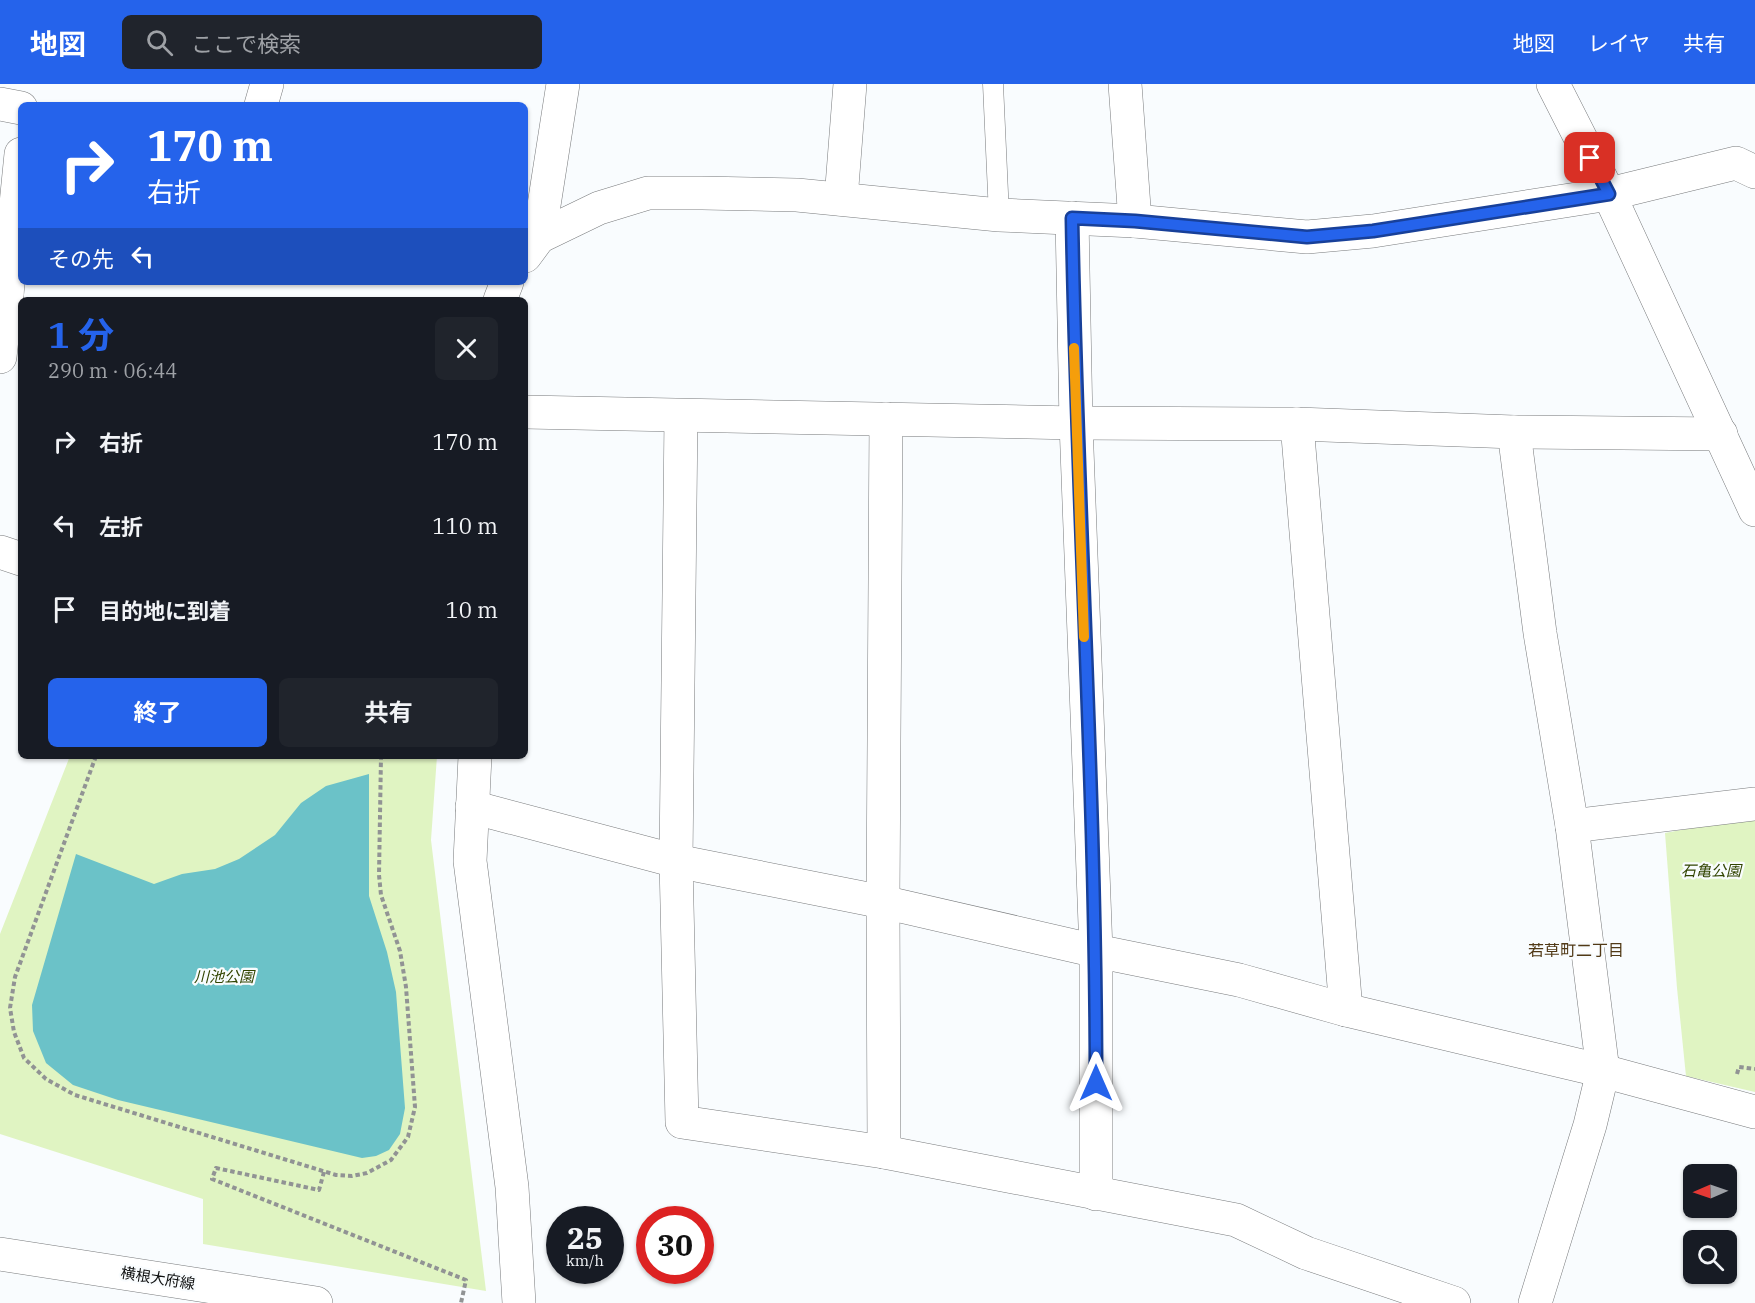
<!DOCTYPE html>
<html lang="ja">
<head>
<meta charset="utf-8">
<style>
  :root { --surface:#171b24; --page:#20242c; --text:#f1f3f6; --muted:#9ea1a6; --accent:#2563eb }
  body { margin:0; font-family:"IBM Plex Serif","Noto Sans JP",serif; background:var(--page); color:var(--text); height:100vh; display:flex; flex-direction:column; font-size:22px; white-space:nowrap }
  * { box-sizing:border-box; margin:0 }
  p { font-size:20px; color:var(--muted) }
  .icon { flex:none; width:33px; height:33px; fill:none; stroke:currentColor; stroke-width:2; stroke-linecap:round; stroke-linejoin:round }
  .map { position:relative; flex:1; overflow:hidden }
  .side { position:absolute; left:18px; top:213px; width:510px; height:462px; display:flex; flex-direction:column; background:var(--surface); border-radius:9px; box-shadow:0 2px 4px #0004 }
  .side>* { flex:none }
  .top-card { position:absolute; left:18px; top:18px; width:510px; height:183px; border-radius:9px; box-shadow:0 2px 4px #0004; background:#2563eb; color:#fff; overflow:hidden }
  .needle { width:39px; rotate:268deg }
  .buttons { position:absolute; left:1683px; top:1080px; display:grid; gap:12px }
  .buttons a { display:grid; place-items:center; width:54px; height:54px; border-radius:9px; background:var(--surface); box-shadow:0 2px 4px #0004; font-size:30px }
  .speed { position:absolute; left:546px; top:1122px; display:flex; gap:12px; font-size:30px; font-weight:700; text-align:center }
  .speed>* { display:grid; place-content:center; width:78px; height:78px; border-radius:50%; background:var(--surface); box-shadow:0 2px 4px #0004; line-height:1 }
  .speed small { font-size:15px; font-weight:400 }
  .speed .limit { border:9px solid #d22; background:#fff; color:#111 }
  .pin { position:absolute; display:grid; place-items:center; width:51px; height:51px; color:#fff; margin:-26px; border-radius:12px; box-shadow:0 3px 9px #0006 }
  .me { position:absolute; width:66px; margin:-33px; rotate:0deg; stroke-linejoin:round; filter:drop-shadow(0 0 4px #0008) }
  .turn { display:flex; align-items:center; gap:21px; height:126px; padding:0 30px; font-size:27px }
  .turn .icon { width:78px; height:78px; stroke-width:2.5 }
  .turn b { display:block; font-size:42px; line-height:51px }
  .then { display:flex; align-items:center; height:57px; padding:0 30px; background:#0003; gap:12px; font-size:22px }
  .round { display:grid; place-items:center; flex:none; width:63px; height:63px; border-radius:9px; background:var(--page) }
  .summary { display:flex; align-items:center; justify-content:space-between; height:102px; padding:0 30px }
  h1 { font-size:36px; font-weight:700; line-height:45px; color:var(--accent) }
  .cta { display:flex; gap:12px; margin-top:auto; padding:12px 30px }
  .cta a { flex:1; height:69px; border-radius:9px; background:var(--accent); color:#fff; font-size:24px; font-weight:700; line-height:69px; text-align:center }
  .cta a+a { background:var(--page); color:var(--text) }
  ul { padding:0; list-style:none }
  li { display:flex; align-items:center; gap:18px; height:84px; padding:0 30px }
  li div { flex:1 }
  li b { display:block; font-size:22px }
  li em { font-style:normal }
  header { display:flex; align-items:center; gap:36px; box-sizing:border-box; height:84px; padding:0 30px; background:var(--accent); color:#fff }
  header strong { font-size:28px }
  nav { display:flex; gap:33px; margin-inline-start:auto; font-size:21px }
  .search { width:420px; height:54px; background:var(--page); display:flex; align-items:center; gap:15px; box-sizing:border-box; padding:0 21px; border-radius:9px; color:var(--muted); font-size:22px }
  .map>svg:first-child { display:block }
</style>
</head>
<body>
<header>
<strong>地図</strong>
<div class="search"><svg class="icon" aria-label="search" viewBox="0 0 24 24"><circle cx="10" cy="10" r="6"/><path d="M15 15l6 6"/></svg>ここで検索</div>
<nav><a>地図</a><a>レイヤ</a><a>共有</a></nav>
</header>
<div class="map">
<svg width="1755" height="1219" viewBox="0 0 1755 1219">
  <rect width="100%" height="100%" fill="#f9fcfe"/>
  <g fill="#e0f4c2">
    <path d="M70,672H437L431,756L486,1207L203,1160V1115L0,1050V850Z"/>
    <path d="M1755,732V1008L1686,992L1677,904L1665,749Z"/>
  </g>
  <path fill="#6bc2c8" d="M369,690V812L387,868L396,908L405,1024L400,1050L389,1066L376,1072L362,1074L118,1016L73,1001L46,979L33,947L32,921L76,770L154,800L182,790L215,785L239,775L275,751L301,719L326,702Z"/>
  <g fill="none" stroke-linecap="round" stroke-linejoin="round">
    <defs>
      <path id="lane" d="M993,0L999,131"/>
      <g id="street">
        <path d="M1125,0L1135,137"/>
        <path d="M1553,0L1609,110L1755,426"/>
        <path d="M0,20L21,24"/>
        <path d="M261,21L267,0"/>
        <path d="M841,115L850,0"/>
        <path d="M1072,134L1076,339L1096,867V1110"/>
        <path d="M539,153L599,124L648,109H702L797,111L999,131L1135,137L1307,153L1373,147L1609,110L1736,79L1755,88"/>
        <path d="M525,172L539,153L563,0"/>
        <path d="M0,208L7,210L21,70"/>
        <path d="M500,216L507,198"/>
        <path d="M0,273L7,210"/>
        <path d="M525,328L1076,339L1297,340L1514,348L1721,350"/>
        <path d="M681,332L676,777L682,1038L884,1068L1236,1136L1306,1169L1454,1219"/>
        <path d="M1297,340L1346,926"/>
        <path d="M1514,348L1540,549L1572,742L1603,987L1590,1041L1535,1219"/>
        <path d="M0,468L21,475"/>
        <path d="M475,672L470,777L512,1103L519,1219"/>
        <path d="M472,723L676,777L883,818L1096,867L1239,896L1346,926L1603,987L1755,1028"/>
        <path d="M1572,742L1755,720"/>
        <path d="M884,1068L883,818L886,335"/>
      </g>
      <path id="secondary" d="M0,1170L316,1219"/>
    </defs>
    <use href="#lane" stroke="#797b7d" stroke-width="21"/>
    <use href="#street" stroke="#797b7d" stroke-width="34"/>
    <use href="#secondary" stroke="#797b7d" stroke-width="34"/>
    <g stroke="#919394" stroke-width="4" stroke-dasharray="4.5 3" stroke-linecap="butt">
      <path d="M96,672L15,893L10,924L14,948L24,974L46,995L75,1011L336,1091L352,1092L367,1089L391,1076L408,1053L415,1023L406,903L400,867L381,811L379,791L381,672"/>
      <path d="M1737,990L1739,983L1755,985"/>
      <path d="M324,1088L319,1106L216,1084L212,1095L466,1196L461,1219"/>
    </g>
    <use href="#lane" stroke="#fff" stroke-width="20"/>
    <use href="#street" stroke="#fff" stroke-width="33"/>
    <use href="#secondary" stroke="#fff" stroke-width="33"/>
  </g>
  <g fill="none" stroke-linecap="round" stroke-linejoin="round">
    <defs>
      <path id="route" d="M1096,999C1096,711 1077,423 1072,134L1135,137L1307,153L1373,147L1609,110L1590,74"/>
    </defs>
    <use href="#route" stroke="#184099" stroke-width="15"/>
    <use href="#route" stroke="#2563eb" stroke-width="10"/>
    <path stroke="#f59e0b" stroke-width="10" d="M1074,264L1084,553"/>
  </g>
  <g text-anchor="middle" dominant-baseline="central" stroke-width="4.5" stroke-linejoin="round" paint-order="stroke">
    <g font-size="15" font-style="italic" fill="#314400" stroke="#f9fcfe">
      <text x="1711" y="786">石亀公園</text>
      <text x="224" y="892">川池公園</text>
    </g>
    <g font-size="15" fill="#0f1010" stroke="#f9fcfe">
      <text transform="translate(158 1194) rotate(9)">横根大府線</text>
    </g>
    <g font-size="16" fill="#513916" stroke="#f9fcfe">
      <text x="1576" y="866">若草町二丁目</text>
    </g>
  </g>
</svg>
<div class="buttons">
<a><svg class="needle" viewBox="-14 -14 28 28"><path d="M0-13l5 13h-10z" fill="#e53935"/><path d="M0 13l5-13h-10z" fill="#9ea1a6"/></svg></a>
<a><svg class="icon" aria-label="search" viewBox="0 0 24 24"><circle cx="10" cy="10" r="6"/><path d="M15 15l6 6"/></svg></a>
</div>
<div class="speed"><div>25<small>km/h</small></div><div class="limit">30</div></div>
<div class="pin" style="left:1590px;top:74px;background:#d93025"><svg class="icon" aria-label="arrive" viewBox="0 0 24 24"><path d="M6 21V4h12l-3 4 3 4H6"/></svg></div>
<svg class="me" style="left:1096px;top:999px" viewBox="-20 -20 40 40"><path d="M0-17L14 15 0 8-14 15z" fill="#2563eb" stroke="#fff" stroke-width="4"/></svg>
<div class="top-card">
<div class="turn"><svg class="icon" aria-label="right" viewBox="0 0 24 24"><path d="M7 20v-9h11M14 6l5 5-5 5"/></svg><div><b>170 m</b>右折</div></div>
<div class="then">その先<svg class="icon" aria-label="left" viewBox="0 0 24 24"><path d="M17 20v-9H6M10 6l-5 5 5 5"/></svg></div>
</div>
<section class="side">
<div class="summary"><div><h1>1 分</h1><p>290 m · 06:44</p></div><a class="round"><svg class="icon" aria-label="close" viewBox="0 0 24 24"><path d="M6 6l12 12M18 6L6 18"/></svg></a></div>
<ul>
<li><svg class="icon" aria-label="right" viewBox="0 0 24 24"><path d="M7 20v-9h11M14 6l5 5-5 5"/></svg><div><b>右折</b></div><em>170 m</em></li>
<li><svg class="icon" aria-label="left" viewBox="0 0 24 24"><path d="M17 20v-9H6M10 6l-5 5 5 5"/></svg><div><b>左折</b></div><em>110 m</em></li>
<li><svg class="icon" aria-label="arrive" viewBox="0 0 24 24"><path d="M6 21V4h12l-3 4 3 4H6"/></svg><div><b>目的地に到着</b></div><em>10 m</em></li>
</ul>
<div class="cta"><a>終了</a><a>共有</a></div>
</section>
</div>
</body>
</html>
